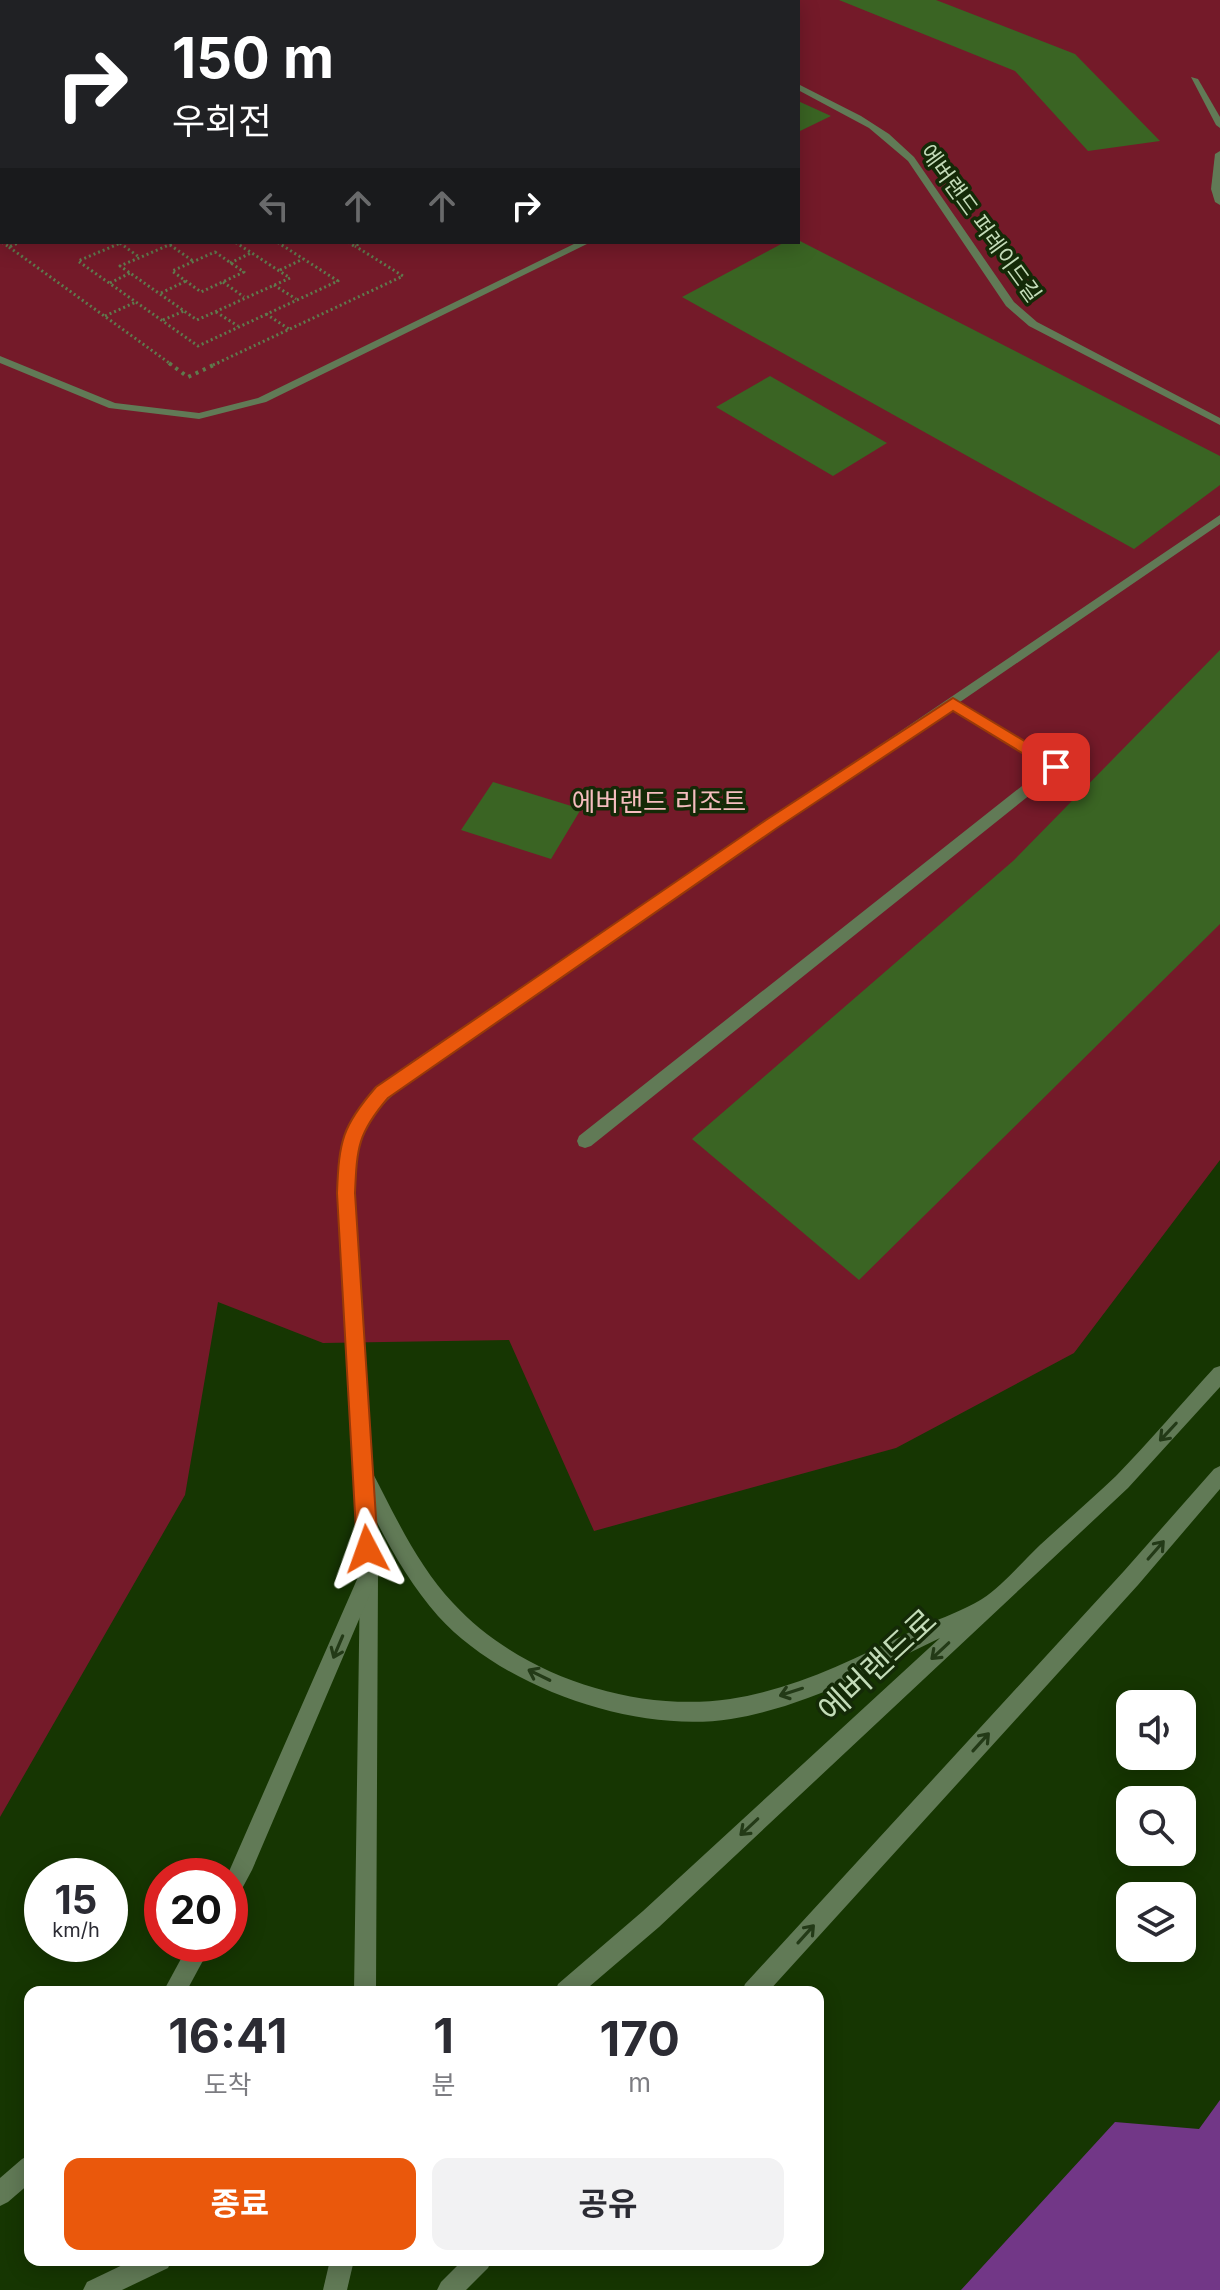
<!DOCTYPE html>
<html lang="ko">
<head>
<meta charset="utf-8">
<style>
  :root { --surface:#fff; --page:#f2f2f3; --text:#2b2b33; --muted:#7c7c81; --accent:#ea580c }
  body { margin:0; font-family:Inter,"Noto Sans KR",sans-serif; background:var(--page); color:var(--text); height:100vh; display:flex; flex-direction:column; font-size:30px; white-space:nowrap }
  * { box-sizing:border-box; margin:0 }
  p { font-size:26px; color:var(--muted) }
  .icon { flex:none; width:44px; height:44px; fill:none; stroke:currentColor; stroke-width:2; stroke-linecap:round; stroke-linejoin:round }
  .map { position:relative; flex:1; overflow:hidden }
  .panel { position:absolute; left:24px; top:1986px; width:800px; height:280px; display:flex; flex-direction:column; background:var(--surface); border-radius:16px; box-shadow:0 4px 20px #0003 }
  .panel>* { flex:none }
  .top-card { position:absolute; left:0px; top:0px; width:800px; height:244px; box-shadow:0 4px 20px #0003; background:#202124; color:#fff; overflow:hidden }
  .controls { position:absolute; left:1116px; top:1690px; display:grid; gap:16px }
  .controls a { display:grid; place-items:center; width:80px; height:80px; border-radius:16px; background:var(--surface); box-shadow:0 4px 20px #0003; font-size:40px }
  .speed { position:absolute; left:24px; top:1858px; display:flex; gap:16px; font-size:40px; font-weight:700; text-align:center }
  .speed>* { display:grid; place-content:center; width:104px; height:104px; border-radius:50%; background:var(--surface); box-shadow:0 4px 20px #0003; line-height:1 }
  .speed small { font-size:20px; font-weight:400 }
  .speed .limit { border:12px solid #d22; background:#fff; color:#111 }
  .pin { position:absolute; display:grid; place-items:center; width:68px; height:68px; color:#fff; margin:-34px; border-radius:16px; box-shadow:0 4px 12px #0006 }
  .me { position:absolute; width:88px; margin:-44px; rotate:356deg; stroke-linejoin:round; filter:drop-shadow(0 0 6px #0008) }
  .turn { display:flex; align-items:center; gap:28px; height:168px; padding:0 40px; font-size:36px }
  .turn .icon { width:104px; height:104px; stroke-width:2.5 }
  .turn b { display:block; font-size:56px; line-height:68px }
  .lanes { display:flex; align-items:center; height:76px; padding:0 40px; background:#0003; justify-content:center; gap:40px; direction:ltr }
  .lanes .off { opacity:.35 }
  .eta { display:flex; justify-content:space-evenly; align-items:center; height:136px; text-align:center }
  .eta b { font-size:48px; font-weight:700; line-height:56px }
  .primary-button { display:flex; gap:16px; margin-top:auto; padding:16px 40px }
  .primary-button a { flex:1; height:92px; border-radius:16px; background:var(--accent); color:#fff; font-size:32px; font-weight:700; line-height:92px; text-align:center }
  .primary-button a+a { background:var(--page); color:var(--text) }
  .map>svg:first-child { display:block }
</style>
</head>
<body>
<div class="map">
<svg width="1220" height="2290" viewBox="0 0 1220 2290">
  <rect width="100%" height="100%" fill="#163602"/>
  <path fill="#741a29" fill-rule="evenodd" d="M0,0H1220V1160L1074,1353L896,1448L594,1531L509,1340L323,1343L218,1302L185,1495L0,1817ZM2,2H798V242H2Z"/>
  <path fill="#723787" d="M1220,2100V2290H961L1115,2122L1199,2129Z"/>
  <g fill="#3a6423">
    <path d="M839,0H936L1075,54L1160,141L1088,151L1015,71Z"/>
    <path d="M798,101L831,116L798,132Z"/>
    <path d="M798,240L1220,456V485L1134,549L682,297L785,242Z"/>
    <path d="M770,376L887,443L833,476L716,407Z"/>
    <path d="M1220,650V924L859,1280L692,1139L1013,861Z"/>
    <path d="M493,782L581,809L551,859L461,830Z"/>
  </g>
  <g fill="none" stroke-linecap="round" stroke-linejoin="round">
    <g stroke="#5e7a4d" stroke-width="3" stroke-dasharray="2 3" stroke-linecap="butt">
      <path d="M328,0L332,2"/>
      <path d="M394,0L398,2"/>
      <path d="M440,0L444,2"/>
      <path d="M378,2L383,0"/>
      <path d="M449,2L454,0"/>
      <path d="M2,242L9,247L20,242"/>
      <path d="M123,242L78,261L198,346L338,281L277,242"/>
      <path d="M176,242L120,266L197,320L290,278L235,242"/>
      <path d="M348,242L354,246L363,242"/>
      <path d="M120,243L139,257"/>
      <path d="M170,245L193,261"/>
      <path d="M9,247L172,365"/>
      <path d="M215,252L244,272L201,292L172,271Z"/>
      <path d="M230,263L251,253"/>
      <path d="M280,270L303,259"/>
      <path d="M223,282L244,297"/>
      <path d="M110,283L130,273"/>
      <path d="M274,285L296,299"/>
      <path d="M161,293L186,281"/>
      <path d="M216,312L238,326"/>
      <path d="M266,314L289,329"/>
      <path d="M105,316L136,302"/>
      <path d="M163,320L184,311"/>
      <path d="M213,365L403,276L355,246"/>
    </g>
    <path stroke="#5e7a4d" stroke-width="4" stroke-dasharray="3 5" stroke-linecap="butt" d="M169,363L188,377L218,363"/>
    <g fill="#617a56" fill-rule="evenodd">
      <path d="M610,0H621L623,2H612Z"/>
      <path d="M1191,77L1198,79L1220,117V128L1216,125Z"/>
      <path d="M798,84L861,116L889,134L914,157L1014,302L1037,322L1220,418V425L1029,326L1006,306L908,161L869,128L798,90Z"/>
      <path d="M1220,151V205L1215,202L1211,189L1215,154Z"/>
      <path d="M1220,515V524L960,702L1061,764V770L591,1146L585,1148L579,1146L577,1141L579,1136L1046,767L951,709L420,1073C369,1112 358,1127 354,1193L378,1575L376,1992H354L360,1575L338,1193C342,1125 356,1104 410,1063Z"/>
    </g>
    <g fill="#617a56" fill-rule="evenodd">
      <path d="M31,0H40L42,2H33Z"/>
      <path d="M154,0H172L174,2H156Z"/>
      <path d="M499,0H508L510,2H501Z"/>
      <path d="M2,70V76L0,77V71Z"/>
      <path d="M578,242H591L266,402L199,419L109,408L0,363V356L115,403L199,413L258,398Z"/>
    </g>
    <path fill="#617a56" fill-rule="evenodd" d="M330,2260H354L347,2290H323Z"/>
    <g fill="#617a56" fill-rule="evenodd">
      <path d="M1220,1366V1387L1128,1488L659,1927L583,1992H555L558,1984L643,1911L940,1638C873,1670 805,1707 731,1719C636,1734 503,1688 438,1616C402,1575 374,1520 353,1470L356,1464L362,1461L368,1464C393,1511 416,1564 453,1603C519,1675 634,1713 730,1699C792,1690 850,1661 906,1634C928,1623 963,1611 982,1599C1002,1586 1022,1562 1040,1545C1065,1522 1091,1500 1116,1476C1150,1441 1181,1404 1214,1368Z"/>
      <path d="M1220,1466V1489L1138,1585L768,1992H742L745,1984L1124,1571L1214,1469Z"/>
      <path d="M369,1566L376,1568L378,1575L252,1870L237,1898L230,1902V1876H227L362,1568Z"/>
      <path d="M189,1944H212L186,1992H163Z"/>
      <path d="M30,2155V2183L8,2202L0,2206V2178L22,2159Z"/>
      <path d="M133,2260H172L168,2268L122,2290H83L87,2282Z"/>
      <path d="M463,2260H492L488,2268L466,2290H437L441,2282Z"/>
    </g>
  </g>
  <defs><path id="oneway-shaft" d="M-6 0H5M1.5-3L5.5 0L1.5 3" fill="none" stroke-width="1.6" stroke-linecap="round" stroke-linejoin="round" transform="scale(2)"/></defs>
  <g stroke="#233a17">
    <use href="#oneway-shaft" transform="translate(1168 1432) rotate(133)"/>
    <use href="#oneway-shaft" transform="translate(1156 1550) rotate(-49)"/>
    <use href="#oneway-shaft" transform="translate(338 1647) rotate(113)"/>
    <use href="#oneway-shaft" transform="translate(940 1651) rotate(137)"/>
    <use href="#oneway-shaft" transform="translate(539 1675) rotate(-154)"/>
    <use href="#oneway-shaft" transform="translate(791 1692) rotate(162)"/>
    <use href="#oneway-shaft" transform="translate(981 1742) rotate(-48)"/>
    <use href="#oneway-shaft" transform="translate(749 1827) rotate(137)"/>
    <use href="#oneway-shaft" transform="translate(806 1934) rotate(-48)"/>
  </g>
  <path fill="#ea580c" stroke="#983908" stroke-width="2" d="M953,698L1061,763V770H1050L953,711L777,828L388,1098C358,1133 357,1147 355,1193L378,1549L375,1556L367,1559L360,1556L357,1549L337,1193C339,1141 342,1126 376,1087L766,820Z"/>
  <g text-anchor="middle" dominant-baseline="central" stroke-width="7" stroke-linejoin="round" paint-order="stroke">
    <g font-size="22" fill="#c3dbb8" stroke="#142a07">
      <text transform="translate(981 223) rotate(54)">에버랜드 퍼레이드길</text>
    </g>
    <g font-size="26" fill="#f6bdbf" stroke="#142a07">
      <text x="659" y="801">에버랜드 리조트</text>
    </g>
    <g font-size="32" fill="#c3dbb8" stroke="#142a07">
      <text transform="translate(877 1665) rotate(-43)">에버랜드로</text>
    </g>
  </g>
</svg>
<div class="controls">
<a><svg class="icon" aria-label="sound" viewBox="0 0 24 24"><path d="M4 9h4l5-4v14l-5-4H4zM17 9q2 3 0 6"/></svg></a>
<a><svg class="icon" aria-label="search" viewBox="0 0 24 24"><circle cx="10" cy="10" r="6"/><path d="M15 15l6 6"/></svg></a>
<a><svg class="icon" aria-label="layers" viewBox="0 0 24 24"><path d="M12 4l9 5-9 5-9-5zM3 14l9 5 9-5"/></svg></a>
</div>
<div class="speed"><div>15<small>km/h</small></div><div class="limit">20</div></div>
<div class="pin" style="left:1056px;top:767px;background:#d93025"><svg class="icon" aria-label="arrive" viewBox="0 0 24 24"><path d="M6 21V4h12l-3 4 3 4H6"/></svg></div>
<svg class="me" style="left:367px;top:1549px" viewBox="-20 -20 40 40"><path d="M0-17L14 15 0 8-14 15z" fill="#ea580c" stroke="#fff" stroke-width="4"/></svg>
<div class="top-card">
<div class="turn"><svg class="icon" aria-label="right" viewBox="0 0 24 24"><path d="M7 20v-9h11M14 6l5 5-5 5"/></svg><div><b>150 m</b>우회전</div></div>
<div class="lanes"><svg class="icon off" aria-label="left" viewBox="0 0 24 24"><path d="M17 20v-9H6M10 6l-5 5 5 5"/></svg><svg class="icon off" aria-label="ahead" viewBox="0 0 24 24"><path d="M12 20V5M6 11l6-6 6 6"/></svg><svg class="icon off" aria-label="ahead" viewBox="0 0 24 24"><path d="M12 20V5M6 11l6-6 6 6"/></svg><svg class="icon" aria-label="right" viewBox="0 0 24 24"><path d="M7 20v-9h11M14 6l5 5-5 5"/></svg></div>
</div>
<section class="panel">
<div class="eta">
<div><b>16:41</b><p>도착</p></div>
<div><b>1</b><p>분</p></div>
<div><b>170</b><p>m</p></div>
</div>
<div class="primary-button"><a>종료</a><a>공유</a></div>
</section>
</div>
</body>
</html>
